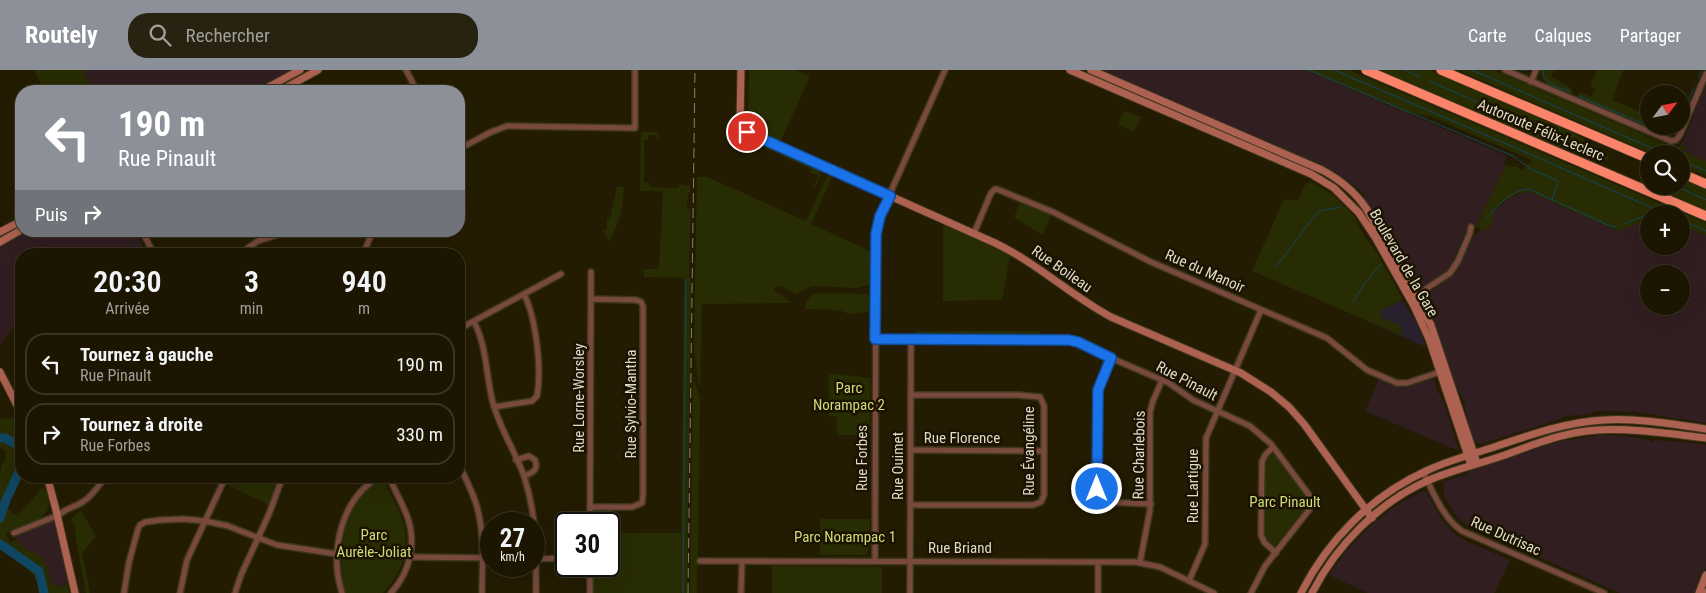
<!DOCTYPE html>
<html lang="fr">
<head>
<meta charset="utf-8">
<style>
  :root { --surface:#1b1502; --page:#282211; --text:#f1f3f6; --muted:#a09f99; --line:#393424; --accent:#8c9099 }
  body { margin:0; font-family:"Roboto Condensed",sans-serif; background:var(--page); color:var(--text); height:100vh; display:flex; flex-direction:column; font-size:19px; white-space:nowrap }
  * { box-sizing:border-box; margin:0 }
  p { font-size:16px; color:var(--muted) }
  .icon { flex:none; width:28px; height:28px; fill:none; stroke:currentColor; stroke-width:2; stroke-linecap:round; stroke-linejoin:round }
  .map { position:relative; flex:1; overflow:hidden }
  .side { position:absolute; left:15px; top:178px; width:450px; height:235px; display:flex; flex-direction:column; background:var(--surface); border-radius:20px; box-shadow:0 5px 20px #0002,0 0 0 1px var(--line) }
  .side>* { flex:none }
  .banner { position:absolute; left:15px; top:15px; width:450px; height:152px; border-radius:20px; box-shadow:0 5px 20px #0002,0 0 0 1px var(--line); background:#8c9099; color:#fff; overflow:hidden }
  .needle { width:32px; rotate:58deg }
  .fabs { position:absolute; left:1640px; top:15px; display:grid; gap:10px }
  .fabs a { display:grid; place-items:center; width:50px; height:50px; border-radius:50%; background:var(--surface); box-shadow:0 5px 20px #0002,0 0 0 1px var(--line); font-size:25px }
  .speed { position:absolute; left:480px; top:442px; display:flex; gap:10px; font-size:25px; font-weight:700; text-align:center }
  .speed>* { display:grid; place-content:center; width:65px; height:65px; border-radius:50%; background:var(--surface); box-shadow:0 5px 20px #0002,0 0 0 1px var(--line); line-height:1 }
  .speed small { font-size:12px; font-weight:400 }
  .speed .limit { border:2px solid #111; border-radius:8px; background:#fff; color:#111 }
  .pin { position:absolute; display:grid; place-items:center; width:42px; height:42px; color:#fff; margin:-21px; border:2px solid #fff; border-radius:50%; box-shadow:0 1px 5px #0007 }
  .me { position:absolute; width:55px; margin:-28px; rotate:0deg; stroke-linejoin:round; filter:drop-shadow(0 0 4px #0008) }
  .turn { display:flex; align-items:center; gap:18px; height:105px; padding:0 20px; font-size:22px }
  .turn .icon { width:65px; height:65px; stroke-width:2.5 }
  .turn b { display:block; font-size:35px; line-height:42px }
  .then { display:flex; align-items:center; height:48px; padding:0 20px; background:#0003; gap:10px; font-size:19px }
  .eta { display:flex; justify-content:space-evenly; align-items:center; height:85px; text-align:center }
  .eta b { font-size:30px; font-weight:600; line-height:35px }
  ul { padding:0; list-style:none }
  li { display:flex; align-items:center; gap:15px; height:62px; margin:0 10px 8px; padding:0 10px; border:2px solid var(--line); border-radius:20px }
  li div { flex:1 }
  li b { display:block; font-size:19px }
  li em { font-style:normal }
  header { display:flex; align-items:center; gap:30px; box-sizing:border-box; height:70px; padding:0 25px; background:var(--accent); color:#fff }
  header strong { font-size:24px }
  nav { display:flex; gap:28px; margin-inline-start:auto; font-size:18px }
  .search { width:350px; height:45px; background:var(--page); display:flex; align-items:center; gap:12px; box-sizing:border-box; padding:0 18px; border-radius:20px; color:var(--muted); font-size:19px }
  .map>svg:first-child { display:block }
</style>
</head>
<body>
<header>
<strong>Routely</strong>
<div class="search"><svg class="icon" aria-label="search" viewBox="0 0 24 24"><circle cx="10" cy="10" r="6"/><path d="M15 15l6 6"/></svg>Rechercher</div>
<nav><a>Carte</a><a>Calques</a><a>Partager</a></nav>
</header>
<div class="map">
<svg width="1706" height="523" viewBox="0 0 1706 523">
  <rect width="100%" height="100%" fill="#241c02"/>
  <g fill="#311e20" fill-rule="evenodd">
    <path d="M81,0H295L271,13H264L251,21H91Z"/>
    <path d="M1098,0H1306L1507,86L1504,93L1506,95L1477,156L1467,160L1450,198L1446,203L1422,217L1416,218L1413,215L1370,140L1363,127L1364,123L1335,102L1317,92L1304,89Z"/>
    <path d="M1706,15V93L1678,78L1683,71Z"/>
    <path d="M1524,122H1529L1618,161L1639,153H1649V176H1681V155L1706,166V353L1637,342L1596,341L1589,344L1576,346L1567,345L1560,349L1480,374L1474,372L1467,348L1464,334L1465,333L1455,315L1446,291L1437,258L1425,230L1427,224L1455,204L1472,169L1487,153L1494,141L1512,127ZM1649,204H1681V236H1649Z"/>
    <path d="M28,161H135L143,176L130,184H21V244L0,277V176Z"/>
    <path d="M1379,309L1402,318L1434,309L1436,318L1444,333L1459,381L1365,341Z"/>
    <path d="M1600,365L1626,366L1650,370V371L1654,372V370L1682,372L1706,375V498L1695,523H1620L1467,455L1457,447L1445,427L1443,412L1468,404L1470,400L1557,372Z"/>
    <path d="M1422,421L1426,422L1442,450L1455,464L1464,470L1510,490L1494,523H1368L1329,505L1347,480L1371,455L1393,438Z"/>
    <path d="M55,451L70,514L56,517L52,515L46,495L32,483L26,481L20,476L15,466Z"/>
  </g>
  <path fill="#29202e" d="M1403,231L1419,258L1426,277L1360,248Z"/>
  <g fill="#282c02">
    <path d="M34,0H83L94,21H45Z"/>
    <path d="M749,0H795L810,6L780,73L750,59L748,57Z"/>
    <path d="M1306,0H1349L1706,153V166L1681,155V144H1649V153H1639L1618,161L1529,122C1516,121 1503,132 1494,141V148L1488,160L1480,159L1477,157V154L1506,95L1518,97L1521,100L1524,99L1532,90L1430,46L1405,42Z"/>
    <path d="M1379,0H1429L1574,63L1575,64L1596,77L1609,87V89C1595,92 1577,83 1564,78L1563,79Z"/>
    <path d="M1458,0H1494L1670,76L1677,78L1681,75L1686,76L1684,81L1706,91V106L1681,96V84H1653Z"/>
    <path d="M1541,0H1554L1551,6L1572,19V23L1570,24C1558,19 1540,16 1541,0Z"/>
    <path d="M1597,0H1623L1612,30L1641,42L1640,45L1649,49V56H1660L1658,61L1579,28L1578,25L1580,22L1591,27L1595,19L1590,16Z"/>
    <path d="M1124,41L1141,47L1134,62L1118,54Z"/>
    <path d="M643,62H656L659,65V69H657V65H648V70H644V113H649V117L678,118L680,114L690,116V122H688L687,139H691L689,208L691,209L687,523H593V496H609V463H681L684,208L644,207V199H659L663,121H640L641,63Z"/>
    <path d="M765,74L819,98L821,104L815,117H812L810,115L814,116L818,106L810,102L811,99L767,79L766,81Z"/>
    <path d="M831,104L832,108L811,154L870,181V214L858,218L812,216L795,224C788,220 782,213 774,218L775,221L792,233L702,234L700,319L694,281L697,107H707L806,151L826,108Z"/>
    <path d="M1681,108L1706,119V140L1678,128L1657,116H1681Z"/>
    <path d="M1310,111L1335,126L1355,147L1364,167L1376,181L1403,230L1379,241L1383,250L1389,249L1392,253H1398L1402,259L1403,266L1252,201L1284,129L1298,131L1305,115Z"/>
    <path d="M617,117H624C622,140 621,151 609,171L602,160L607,159V149L610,148Z"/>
    <path d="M1020,132L1052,145L1042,165L1014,147Z"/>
    <path d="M945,154L1010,185L1002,230L943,231V157Z"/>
    <path d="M819,223L867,224L870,231V239L867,242L849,244L839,240L805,239C806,230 809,225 819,223Z"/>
    <path d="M917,261H1038L1040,263L1038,266H918L915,264Z"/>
    <path d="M829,303L870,308V365H837V347L829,346Z"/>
    <path d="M693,306L700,329L698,485L699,495L697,496V523H690Z"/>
    <path d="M12,348L17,349L21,355V406H23L14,421L7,438L17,446L43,417C47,421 49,424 49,430C50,453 22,455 6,464L10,472L17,470C23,481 33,480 42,488C49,494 49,507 52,515L55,514L56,517L68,515L70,523H40C40,519 40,514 38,511C33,502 9,484 0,479V403L2,394L6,389L5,380L0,378V349Z"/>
    <path d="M1271,383L1276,386L1308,428L1309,433L1307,437L1275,476L1267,470L1265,465V394L1267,387Z"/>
    <path d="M231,406H280L269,435L227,415Z"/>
    <path d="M378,412H384L386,415C391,426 397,436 401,447C412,473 403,504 383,523H345L340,493H342C341,461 349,431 378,412Z"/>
    <path d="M81,441L96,466L82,483L90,523H86L76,471L75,456L71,448Z"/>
    <path d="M820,449H870L868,483L864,485H820Z"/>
    <path d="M772,496L882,497V523H772Z"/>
  </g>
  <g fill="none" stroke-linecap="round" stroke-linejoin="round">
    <g stroke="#114663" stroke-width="1">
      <path d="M1309,0L1513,86L1531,99L1556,110L1558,113L1552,129"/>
      <path d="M1334,0L1523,81L1659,141"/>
      <path d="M1405,0L1420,7"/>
      <path d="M1472,0L1665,84"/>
      <path d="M1520,0H1527"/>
      <path d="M1543,0C1541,14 1561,18 1571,22"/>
      <path d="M1698,7L1702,0"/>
      <path d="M1430,11L1499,42"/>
      <path d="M1579,26L1649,56"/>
      <path d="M1689,29L1694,17"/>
      <path d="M1508,45L1577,74"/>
      <path d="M1681,48L1685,39"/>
      <path d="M1650,56L1655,58"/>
      <path d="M1664,61L1672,62L1678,56"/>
      <path d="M1586,79L1605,86"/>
      <path d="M1681,90L1706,101"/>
      <path d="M1646,104L1649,105"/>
      <path d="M1676,116L1706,130"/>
      <path d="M1661,142L1665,144"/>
      <path d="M1650,144L1657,141"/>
      <path d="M1486,150C1495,137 1512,119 1529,119L1610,156L1617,157"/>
      <path d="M1681,150L1706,161"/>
      <path d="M1624,154L1649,144"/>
      <path d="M1276,197L1316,144L1320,141L1340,137"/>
      <path d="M1353,232L1365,213L1381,194"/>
      <path d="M683,523L686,209"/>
    </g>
    <g stroke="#114663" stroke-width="9">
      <path d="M0,368H5L21,377"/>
      <path d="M0,448L6,430L21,398"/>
      <path d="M0,474L39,501L44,523"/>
    </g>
    <defs>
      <g id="street">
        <path d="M406,0L417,21"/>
        <path d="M1505,0L1671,71L1676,70L1680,65L1706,4"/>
        <path d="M1531,12L1536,0"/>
        <path d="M459,79L491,62L507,56L635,58V0"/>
        <path d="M142,161L154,184"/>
        <path d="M353,161L370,166"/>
        <path d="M974,163L991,123L995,119L999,120L1053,142L1151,192L1327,268L1367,300L1397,313H1407L1443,301"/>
        <path d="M239,184L258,171L289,161"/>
        <path d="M363,184L373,161"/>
        <path d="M1414,227L1450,203L1458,191L1470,163L1471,157"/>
        <path d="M474,252C487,276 486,307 493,333C500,359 515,381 524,406C537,445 536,483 536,523"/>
        <path d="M459,259L561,204"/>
        <path d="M875,269L1069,270L1078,272L1111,288L1169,313L1193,330L1250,356L1271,374L1309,425L1312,432L1309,440L1265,496L1251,523"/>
        <path d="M1111,288L1098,320V425L1100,429L1106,432L1151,434"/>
        <path d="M494,337L532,331L537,326C542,299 536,248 524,224"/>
        <path d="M1273,377L1265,385L1262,392L1261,465L1264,472L1276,483"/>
        <path d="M911,380L1044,381"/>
        <path d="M516,390L529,386L535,390C539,400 532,403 524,406"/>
        <path d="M459,394C465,408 473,422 477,437C485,465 482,494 482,523"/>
        <path d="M1423,402C1433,422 1443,448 1462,461L1604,523"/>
        <path d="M389,406C394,420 402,432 407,446C417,473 410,502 391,523"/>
        <path d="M911,435H1033L1041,432L1044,425V336L1040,327L1018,325H911"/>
        <path d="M590,437H632L642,433L643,425V236L641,232L636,230L592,229"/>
        <path d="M590,454L591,202"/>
        <path d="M14,463L59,445C66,438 76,437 84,431C93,425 100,414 106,406"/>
        <path d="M410,487L491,488"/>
        <path d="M534,489L566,488"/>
        <path d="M700,491L1135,492L1160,497L1214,523"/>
        <path d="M875,491L876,164L880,146L945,0"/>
        <path d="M1098,492V523"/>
        <path d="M1140,492L1150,440V342L1153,331L1162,310"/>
        <path d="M1189,511L1205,474L1206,368L1261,240"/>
        <path d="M124,523L129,492L138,459L140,455L145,452L161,450L183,449L205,451L228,456L277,475L337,484"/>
        <path d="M180,523L187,490L226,406"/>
        <path d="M235,523L241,505L269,444L283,406"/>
        <path d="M342,523C329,482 341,427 381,406"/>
        <path d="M590,523V496"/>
        <path d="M741,523L742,491"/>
        <path d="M910,523L911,269"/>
      </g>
      <g id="secondary">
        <path d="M741,0L740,53L742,58L745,61L995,173C1037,193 1070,225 1111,247L1241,303L1271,322L1289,337L1304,354L1372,448"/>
        <path d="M1070,0L1311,104L1334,118L1359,143L1375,167L1414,236L1429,269L1471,395"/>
        <path d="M1091,0L1322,100C1339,109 1355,122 1366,138L1431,255L1477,393"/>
        <path d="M261,21L300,0"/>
        <path d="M280,21L318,0"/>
        <path d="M0,162L21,151"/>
        <path d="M0,172L21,160"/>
        <path d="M0,302L21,343"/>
        <path d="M47,406L56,440L75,523"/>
        <path d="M1301,523C1328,470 1371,426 1426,401C1449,390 1474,384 1497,376C1533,364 1567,352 1604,350C1638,348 1672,354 1706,359"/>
        <path d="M1312,523C1336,476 1378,433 1427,411C1452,400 1479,394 1505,385C1535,374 1564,362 1597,360C1633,358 1670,364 1706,368"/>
        <path d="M1699,523L1706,505"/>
        <path d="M1706,523V522"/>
      </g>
      <g id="highway">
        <path d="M1366,0L1706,146"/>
        <path d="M1441,0L1649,89"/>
        <path d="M1681,103L1706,114"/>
      </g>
    </defs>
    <use href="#street" stroke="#3e371e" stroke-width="8"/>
    <use href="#secondary" stroke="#3e371e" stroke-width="9"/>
    <use href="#highway" stroke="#3e371e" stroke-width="11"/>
    <use href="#street" stroke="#79493e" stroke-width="5"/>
    <use href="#secondary" stroke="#ad6150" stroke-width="7"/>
    <use href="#highway" stroke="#fb8369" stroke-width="9"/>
    <path stroke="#867f6b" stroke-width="1" stroke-dasharray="10 5" stroke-linecap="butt" d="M688,523L695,0"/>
  </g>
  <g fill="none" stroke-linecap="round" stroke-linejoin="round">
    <defs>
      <path id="route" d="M747,62L890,126L880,146L876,164L875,269L1069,270L1078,272L1111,288L1098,320L1097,419"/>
    </defs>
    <use href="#route" stroke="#114b97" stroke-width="12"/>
    <use href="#route" stroke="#1a73e8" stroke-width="9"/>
  </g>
  <g text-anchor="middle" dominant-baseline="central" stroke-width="5" stroke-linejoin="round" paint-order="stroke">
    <g font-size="15" fill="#dfdaca" stroke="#1b1300">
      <text transform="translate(1541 60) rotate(23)">Autoroute Félix-Leclerc</text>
      <text transform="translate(1404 193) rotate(60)">Boulevard de la Gare</text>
      <text transform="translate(1062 199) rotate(35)">Rue Boileau</text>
      <text transform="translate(1205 201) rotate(24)">Rue du Manoir</text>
      <text transform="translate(1187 311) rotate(28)">Rue Pinault</text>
      <text transform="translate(579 328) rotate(-90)">Rue Lorne-Worsley</text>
      <text transform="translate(631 334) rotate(-90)">Rue Sylvio-Mantha</text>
      <text x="962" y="368">Rue Florence</text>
      <text transform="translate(1029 381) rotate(-90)">Rue Évangéline</text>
      <text transform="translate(1139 385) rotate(-89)">Rue Charlebois</text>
      <text transform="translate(862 388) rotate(-90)">Rue Forbes</text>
      <text transform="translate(898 396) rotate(-90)">Rue Ouimet</text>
      <text transform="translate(1193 416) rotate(-90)">Rue Lartigue</text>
      <text transform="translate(1506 466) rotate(24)">Rue Dutrisac</text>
      <text x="960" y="478">Rue Briand</text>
    </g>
    <g font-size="15" fill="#d0dc7b" stroke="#1b1300">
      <text x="849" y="318">Parc<tspan x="849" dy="17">Norampac 2</tspan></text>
      <text x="1285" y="432">Parc Pinault</text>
      <text x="374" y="465">Parc<tspan x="374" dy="17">Aurèle-Joliat</tspan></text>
      <text x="845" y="467">Parc Norampac 1</text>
    </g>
  </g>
</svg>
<div class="fabs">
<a><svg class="needle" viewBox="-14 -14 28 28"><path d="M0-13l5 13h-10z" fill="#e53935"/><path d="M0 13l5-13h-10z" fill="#a09f99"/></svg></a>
<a><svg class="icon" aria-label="search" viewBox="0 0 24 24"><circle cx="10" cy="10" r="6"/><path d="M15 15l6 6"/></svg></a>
<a>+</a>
<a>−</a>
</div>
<div class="speed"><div>27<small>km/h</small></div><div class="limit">30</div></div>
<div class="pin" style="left:747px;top:62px;background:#d93025"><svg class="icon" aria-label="arrive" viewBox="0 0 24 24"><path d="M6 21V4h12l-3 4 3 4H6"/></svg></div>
<svg class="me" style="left:1097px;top:419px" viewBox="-20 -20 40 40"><circle r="17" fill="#1a73e8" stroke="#fff" stroke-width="3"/><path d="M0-11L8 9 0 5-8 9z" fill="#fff"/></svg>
<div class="banner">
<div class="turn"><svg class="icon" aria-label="left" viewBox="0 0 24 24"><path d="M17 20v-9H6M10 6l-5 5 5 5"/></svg><div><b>190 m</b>Rue Pinault</div></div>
<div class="then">Puis<svg class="icon" aria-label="right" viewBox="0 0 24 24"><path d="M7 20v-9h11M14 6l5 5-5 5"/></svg></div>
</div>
<section class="side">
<div class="eta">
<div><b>20:30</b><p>Arrivée</p></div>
<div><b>3</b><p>min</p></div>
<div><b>940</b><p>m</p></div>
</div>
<ul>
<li><svg class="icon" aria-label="left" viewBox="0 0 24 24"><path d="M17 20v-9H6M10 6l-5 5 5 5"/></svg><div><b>Tournez à gauche</b><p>Rue Pinault</p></div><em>190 m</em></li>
<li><svg class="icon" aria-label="right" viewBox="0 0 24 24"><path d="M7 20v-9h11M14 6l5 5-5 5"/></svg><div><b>Tournez à droite</b><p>Rue Forbes</p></div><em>330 m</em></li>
</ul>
</section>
</div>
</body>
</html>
